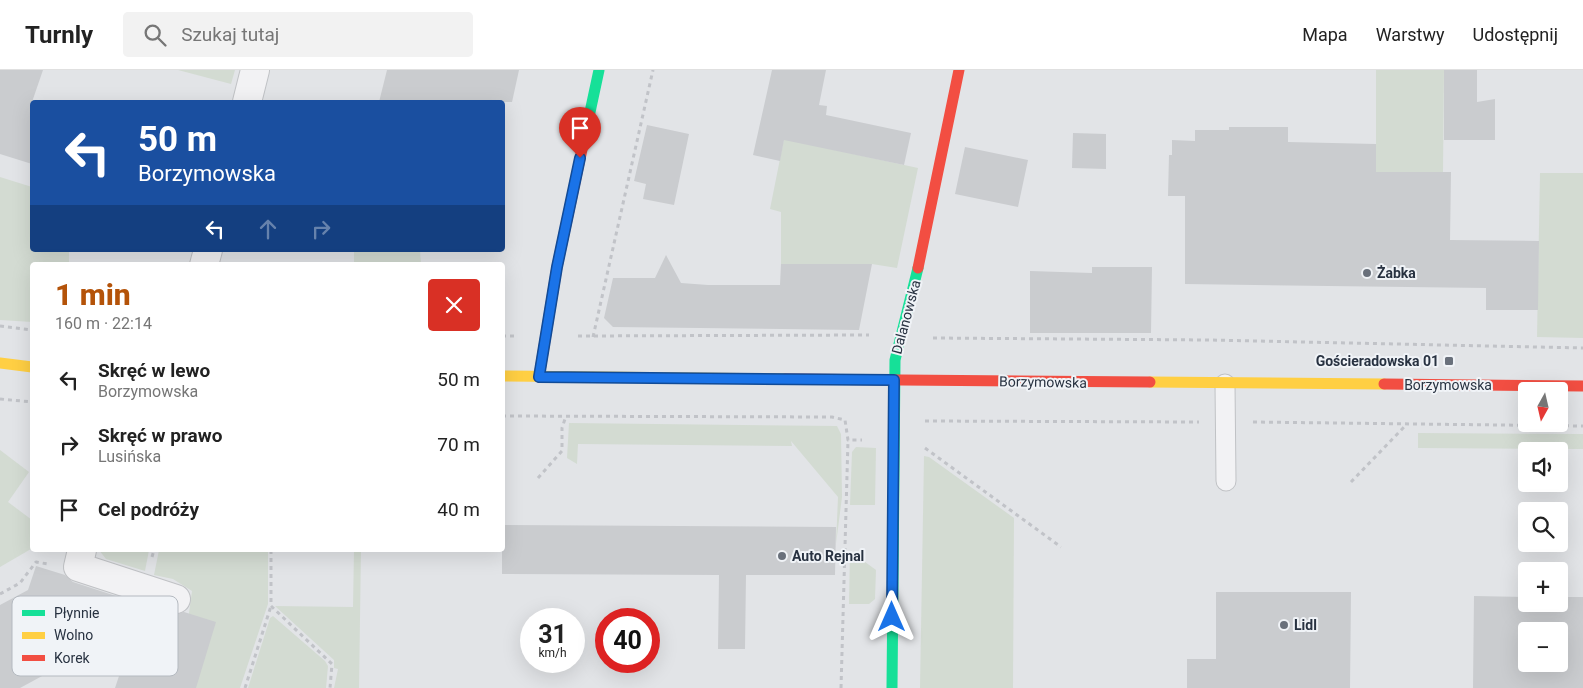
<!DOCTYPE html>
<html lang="pl">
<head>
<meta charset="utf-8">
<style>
  :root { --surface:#fff; --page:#f2f2f2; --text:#222; --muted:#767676; --line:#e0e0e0; --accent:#b45309 }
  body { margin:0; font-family:Roboto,sans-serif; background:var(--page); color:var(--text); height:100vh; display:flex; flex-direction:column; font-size:19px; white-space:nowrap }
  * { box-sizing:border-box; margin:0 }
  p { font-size:16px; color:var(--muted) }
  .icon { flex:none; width:28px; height:28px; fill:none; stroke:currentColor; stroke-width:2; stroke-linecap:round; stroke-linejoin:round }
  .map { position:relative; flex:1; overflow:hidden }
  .details { position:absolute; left:30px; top:192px; width:475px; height:290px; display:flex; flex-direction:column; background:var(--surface); border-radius:5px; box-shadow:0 5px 20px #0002 }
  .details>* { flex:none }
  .guide { position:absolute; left:30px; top:30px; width:475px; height:152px; border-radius:5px; box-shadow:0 5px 20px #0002; background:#1a4fa0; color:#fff; overflow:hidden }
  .needle { width:32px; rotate:188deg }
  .tools { position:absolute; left:1518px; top:312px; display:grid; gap:10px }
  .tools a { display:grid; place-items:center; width:50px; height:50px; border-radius:5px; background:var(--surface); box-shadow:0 5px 20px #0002; font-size:25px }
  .speed { position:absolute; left:520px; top:538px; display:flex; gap:10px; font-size:25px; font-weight:700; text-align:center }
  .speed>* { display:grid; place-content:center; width:65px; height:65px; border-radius:50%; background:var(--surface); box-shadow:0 5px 20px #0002; line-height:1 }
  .speed small { font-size:12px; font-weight:400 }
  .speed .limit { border:8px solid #d22; background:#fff; color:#111 }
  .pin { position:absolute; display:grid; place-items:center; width:42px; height:42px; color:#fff; margin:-51px -21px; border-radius:50% 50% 50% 0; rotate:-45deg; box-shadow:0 0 5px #0007 }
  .pin .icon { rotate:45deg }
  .me { position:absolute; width:55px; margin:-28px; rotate:0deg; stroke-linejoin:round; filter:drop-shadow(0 0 4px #0008) }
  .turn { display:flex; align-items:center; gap:18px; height:105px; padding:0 25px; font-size:22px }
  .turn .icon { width:65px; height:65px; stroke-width:2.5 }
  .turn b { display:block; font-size:35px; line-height:42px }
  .lanes { display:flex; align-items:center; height:48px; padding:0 25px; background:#0003; justify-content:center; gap:25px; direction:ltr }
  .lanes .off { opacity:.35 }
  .round { display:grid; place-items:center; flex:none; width:52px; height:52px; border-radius:5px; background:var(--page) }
  .head { display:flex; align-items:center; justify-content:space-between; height:85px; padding:0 25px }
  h1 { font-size:30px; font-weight:800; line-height:38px; color:var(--accent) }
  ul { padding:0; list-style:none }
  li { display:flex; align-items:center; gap:15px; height:65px; padding:0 25px }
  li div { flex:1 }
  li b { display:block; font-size:19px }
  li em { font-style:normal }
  header { display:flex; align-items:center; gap:30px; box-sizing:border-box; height:70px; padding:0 25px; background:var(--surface); border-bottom:1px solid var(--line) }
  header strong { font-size:24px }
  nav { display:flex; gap:28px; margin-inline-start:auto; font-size:18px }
  .search { width:350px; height:45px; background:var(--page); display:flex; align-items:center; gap:12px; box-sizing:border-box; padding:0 18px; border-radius:5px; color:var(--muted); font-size:19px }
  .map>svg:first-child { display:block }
</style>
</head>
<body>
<header>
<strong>Turnly</strong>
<div class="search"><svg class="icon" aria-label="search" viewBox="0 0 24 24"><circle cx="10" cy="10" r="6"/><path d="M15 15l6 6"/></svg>Szukaj tutaj</div>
<nav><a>Mapa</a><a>Warstwy</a><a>Udostępnij</a></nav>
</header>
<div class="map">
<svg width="1583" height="618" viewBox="0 0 1583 618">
  <rect width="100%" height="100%" fill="#e2e4e7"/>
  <g fill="#d3dbd2">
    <path d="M178,0H235L231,14Z"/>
    <path d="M1376,0H1444L1443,102H1376Z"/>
    <path d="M784,69L918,98L897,198L872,194H781V142L770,139Z"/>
    <path d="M1540,103H1583V268L1537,267Z"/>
    <path d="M0,107L32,117V180H69V195H32V252L0,250Z"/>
    <path d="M354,180H420L421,195H354Z"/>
    <path d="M569,353L837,356L841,364L842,427L836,474L838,427L791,371L792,376L578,374L577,394L567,388Z"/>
    <path d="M1418,363L1583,364V379L1418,378Z"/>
    <path d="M856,377L876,378L875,435H850L852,382Z"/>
    <path d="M0,380L29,402L8,432L32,450L31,479L0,497Z"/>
    <path d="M924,386L929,387L1014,448L1013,618H920Z"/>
    <path d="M99,480H149L145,501L106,489Z"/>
    <path d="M159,480H268V534L240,618H196L189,543L192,521L173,509L154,505Z"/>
    <path d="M354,480H361L359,618H334L338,599L334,598V590L275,536L353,537Z"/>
    <path d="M850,481L876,500L875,529L869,534H849Z"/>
    <path d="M273,546L325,591L328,596L326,618H248L270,548Z"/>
  </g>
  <g fill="#cacccf" fill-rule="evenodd">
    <path d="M0,0H43L32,32V94L0,84Z"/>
    <path d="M387,0H519L512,32H379Z"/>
    <path d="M772,0H826L819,35L827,36L826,45L911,63L904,95L784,70L780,91L753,85Z"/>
    <path d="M1444,0H1477V32L1495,29V70H1444Z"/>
    <path d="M647,55L689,64L674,135L643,129L646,114L634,111Z"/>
    <path d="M1229,57H1288V72L1376,74V102H1451L1450,170L1539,171L1538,240H1486V218L1185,214V126H1168L1169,85H1172V70L1195,71V60H1229Z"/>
    <path d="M1073,63L1106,64V99L1072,98Z"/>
    <path d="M965,77L1028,90L1018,137L955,124Z"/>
    <path d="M666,185L681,213L708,215H780L781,194H872L859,260L613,257L604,248L613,208H655Z"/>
    <path d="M1092,197H1152L1151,263H1030V201L1092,203Z"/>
    <path d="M502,455L836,457L835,505H746L745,579H718L719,505L502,504Z"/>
    <path d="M36,496L65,505L73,512L171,544L184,542L216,552L196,618H115L121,600L79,586L20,618H0V535L28,520Z"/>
    <path d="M1216,522H1351L1350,618H1187V589H1216Z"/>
    <path d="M1474,526L1526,527V534H1559V527H1583V618H1473ZM1526,561H1559V594H1526Z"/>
  </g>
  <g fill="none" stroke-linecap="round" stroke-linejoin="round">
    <defs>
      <path id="lane" d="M1225,314L1226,411"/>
      <g id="street">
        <path d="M247,32L255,0"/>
        <path d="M204,195L208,180"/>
        <path d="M82,480L78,497L176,529"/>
      </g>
    </defs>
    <use href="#lane" stroke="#c0c2c5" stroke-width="21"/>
    <use href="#street" stroke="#c0c2c5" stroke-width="30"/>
    <g stroke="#c1c3c8" stroke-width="3" stroke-dasharray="4 4" stroke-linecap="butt">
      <path d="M0,256L32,260"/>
      <path d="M502,266H514"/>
      <path d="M578,266L869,265"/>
      <path d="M593,267L653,0"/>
      <path d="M933,268L1209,270L1583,278"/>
      <path d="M0,329L32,332"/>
      <path d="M502,346L832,347L845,350L848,370H862"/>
      <path d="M925,351L1199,352"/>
      <path d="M1253,352L1583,356"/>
      <path d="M925,378L1061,477"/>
      <path d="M538,408L562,381V358L566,346"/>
      <path d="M1351,412L1406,355"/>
      <path d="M271,480V536L332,594L330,618"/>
      <path d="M152,487L154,480"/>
      <path d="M0,524L20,513L36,492L48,494"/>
      <path d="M245,618L271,536"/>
      <path d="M841,618L848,370"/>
    </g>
    <use href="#lane" stroke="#f2f2f4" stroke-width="19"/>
    <use href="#street" stroke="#f2f2f4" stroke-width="28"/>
    <g stroke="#16e098" stroke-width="11">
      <path d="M584,70L599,0"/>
      <path d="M892,618L895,290L918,198"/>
    </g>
    <g stroke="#ffcf43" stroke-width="11">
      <path d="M0,293L32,297"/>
      <path d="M502,306L785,309"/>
      <path d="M1150,312L1384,314"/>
    </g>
    <g stroke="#f24e42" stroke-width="11">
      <path d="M918,198L959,0"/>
      <path d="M539,307L557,197L584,70"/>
      <path d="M785,309L1150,312"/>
      <path d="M1384,314L1583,316"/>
    </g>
  </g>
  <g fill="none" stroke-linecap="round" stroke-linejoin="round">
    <defs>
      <path id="route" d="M580,88L557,197L539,307L894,310L892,547"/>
    </defs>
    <use href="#route" stroke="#114b97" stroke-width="12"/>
    <use href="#route" stroke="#1a73e8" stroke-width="9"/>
  </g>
  <g fill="#69707b" stroke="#f0f3f7" stroke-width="2">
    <circle cx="1367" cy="203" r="5"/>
    <rect x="1444" y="286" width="10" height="10" rx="2.5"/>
    <circle cx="782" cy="486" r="5"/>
    <circle cx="1284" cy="555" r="5"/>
  </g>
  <g text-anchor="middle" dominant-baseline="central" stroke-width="4" stroke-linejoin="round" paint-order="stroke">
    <g font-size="14" font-weight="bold" fill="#283241" stroke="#f0f3f7" text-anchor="start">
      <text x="1377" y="203">Żabka</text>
      <text x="1439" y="291" text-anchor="end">Gościeradowska 01</text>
      <text x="792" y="486">Auto Rejnal</text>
      <text x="1294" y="555">Lidl</text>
    </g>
    <g font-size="14" fill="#283241" stroke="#f0f3f7">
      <text transform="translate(906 247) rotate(-75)">Dalanowska</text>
      <text transform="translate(1043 312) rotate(1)">Borzymowska</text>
      <text x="1448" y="315">Borzymowska</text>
    </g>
  </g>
  <rect x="12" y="526" width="166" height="80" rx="8" fill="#f0f3f7" stroke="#b4b9c0" stroke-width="1"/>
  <rect x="22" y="540" width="23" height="6" fill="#16e098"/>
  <rect x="22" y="562" width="23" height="7" fill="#ffcf43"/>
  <rect x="22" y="585" width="23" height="6" fill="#f24e42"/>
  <g font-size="14" fill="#283241">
    <text x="54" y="548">Płynnie</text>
    <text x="54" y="570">Wolno</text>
    <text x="54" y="593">Korek</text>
  </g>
</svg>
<div class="tools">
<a><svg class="needle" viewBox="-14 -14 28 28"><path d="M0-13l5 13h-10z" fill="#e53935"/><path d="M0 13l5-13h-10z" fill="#767676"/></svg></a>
<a><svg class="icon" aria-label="sound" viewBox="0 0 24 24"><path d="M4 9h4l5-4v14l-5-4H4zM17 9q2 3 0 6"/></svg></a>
<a><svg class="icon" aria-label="search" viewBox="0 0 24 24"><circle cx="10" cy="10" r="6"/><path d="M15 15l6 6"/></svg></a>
<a>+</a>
<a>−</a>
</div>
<div class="speed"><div>31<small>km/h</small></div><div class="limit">40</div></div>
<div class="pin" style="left:580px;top:88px;background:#d93025"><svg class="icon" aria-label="arrive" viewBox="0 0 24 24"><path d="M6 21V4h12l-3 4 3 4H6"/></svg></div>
<svg class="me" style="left:892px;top:547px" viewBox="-20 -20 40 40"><path d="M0-17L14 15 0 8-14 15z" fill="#1a73e8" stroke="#fff" stroke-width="4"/></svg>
<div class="guide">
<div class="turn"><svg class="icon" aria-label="left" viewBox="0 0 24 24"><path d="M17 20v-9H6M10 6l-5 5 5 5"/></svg><div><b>50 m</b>Borzymowska</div></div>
<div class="lanes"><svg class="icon" aria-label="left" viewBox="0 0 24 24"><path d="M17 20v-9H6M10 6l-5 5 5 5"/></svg><svg class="icon off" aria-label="ahead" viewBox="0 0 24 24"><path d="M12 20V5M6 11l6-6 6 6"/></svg><svg class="icon off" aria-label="right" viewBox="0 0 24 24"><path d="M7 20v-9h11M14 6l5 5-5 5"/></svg></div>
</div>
<section class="details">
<div class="head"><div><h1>1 min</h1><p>160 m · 22:14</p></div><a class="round" style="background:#d93025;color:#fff"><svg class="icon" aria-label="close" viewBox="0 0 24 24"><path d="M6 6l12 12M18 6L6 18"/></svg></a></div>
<ul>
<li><svg class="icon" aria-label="left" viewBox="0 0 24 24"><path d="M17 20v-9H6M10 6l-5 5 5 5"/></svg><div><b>Skręć w lewo</b><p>Borzymowska</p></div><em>50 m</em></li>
<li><svg class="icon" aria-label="right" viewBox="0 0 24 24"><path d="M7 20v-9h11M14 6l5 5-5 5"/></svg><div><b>Skręć w prawo</b><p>Lusińska</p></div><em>70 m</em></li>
<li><svg class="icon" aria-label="arrive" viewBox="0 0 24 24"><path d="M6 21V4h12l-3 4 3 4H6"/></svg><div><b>Cel podróży</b></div><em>40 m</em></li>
</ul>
</section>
</div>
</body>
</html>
